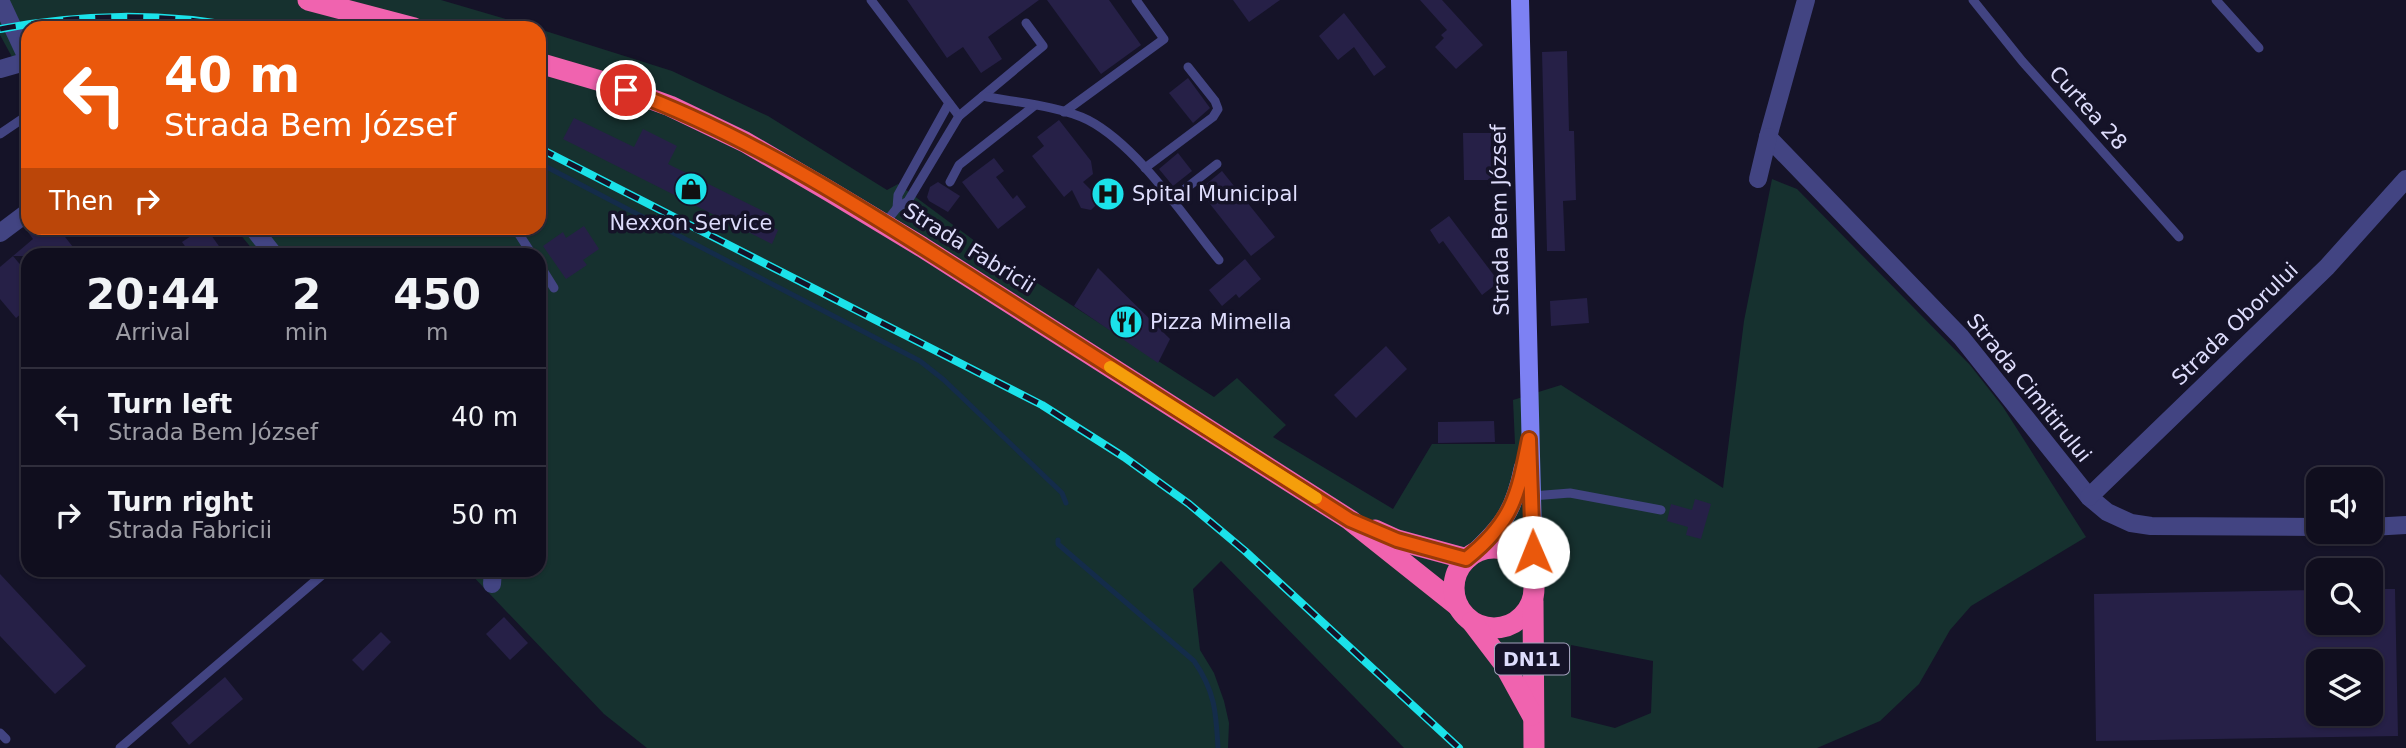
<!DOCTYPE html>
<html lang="en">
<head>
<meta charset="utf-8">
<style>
  :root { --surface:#100e1e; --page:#191727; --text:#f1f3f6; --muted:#9c9ca4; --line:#302e3c }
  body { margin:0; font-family:"DejaVu Sans",sans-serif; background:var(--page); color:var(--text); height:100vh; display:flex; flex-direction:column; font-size:26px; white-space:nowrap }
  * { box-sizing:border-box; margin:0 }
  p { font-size:23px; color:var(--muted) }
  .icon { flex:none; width:38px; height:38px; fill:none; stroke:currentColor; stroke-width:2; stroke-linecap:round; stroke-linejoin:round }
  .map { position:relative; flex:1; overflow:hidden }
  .sheet { position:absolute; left:21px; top:248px; width:525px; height:329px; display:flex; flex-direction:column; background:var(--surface); border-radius:21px; box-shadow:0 2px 5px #0004,0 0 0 2px var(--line) }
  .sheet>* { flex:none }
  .top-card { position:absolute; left:21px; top:21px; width:525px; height:214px; border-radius:21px; box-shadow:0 2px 5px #0004,0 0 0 2px var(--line); background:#ea580c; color:#fff; overflow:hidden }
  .controls { position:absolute; left:2306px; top:467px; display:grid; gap:14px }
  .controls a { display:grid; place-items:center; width:77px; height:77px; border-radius:14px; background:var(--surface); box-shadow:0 2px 5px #0004,0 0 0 2px var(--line); font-size:35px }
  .pin { position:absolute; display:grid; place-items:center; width:60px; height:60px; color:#fff; margin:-30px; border:4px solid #fff; border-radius:50%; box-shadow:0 2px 7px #0007 }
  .me { position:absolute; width:77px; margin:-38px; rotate:359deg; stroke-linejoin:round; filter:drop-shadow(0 0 5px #0008) }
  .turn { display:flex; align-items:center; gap:24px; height:147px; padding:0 28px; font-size:32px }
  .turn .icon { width:91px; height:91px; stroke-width:2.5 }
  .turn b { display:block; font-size:49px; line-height:60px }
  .then { display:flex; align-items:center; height:66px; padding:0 28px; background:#0003; gap:14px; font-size:26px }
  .eta { display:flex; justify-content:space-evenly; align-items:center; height:119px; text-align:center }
  .eta b { font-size:42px; font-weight:700; line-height:49px }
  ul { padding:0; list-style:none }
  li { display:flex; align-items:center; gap:21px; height:98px; padding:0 28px; border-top:2px solid var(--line) }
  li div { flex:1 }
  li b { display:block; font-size:26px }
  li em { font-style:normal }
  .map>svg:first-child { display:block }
</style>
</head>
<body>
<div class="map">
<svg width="2406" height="748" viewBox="0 0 2406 748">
  <rect width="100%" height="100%" fill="#151328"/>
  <g fill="#16312f" fill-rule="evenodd">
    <path d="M0,0H441L536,28H28V76L23,77L0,35Z"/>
    <path d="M539,29L672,71L768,116L887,190L898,184L991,253L1214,397L1237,378L1286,425L1273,437L1393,509L1432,444H1515L1513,400L1561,385L1723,488L1744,321L1772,179L1797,189L1970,365L2003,407L2086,537L1971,606L1950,630L1919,684L1880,721L1817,748H1404L1221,561L1193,589L1200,650L1214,673L1224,701L1229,723L1228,748H647L604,714L468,571L539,570V256L257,255L235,228H539ZM1571,645L1653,661L1651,713L1615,728L1571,717Z"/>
  </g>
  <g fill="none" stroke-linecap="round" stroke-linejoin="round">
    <g stroke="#142c4a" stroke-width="5">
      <path d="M65,28H154"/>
      <path d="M26,31L28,30"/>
      <path d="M539,163L920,361L944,380L1062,493L1066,503"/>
      <path d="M1058,540V544L1194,661C1215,691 1216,712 1218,748"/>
    </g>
  </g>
  <g fill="#262047" fill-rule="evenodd">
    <path d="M907,0H1039L988,37L1002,59L981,73L963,47L947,58Z"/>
    <path d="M1047,0H1109L1141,45L1101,74Z"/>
    <path d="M1233,0H1280L1249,22Z"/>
    <path d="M1420,0H1442L1483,45L1456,69L1435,47L1444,38L1441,35L1447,30Z"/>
    <path d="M1344,13L1386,67L1374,76L1354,47L1338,60L1319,36Z"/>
    <path d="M1567,51L1569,131H1574L1576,200L1563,201L1565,251H1547L1542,52Z"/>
    <path d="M1188,78L1210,108L1193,123L1169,93Z"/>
    <path d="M574,118L634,147L643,129L677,146L668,164L769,214L764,223L778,230L772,244L563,139Z"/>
    <path d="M1059,120L1091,161L1093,174L1083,182L1097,196L1098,203L1091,210L1081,208L1072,190L1064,197L1032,156L1044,146L1037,137Z"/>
    <path d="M1463,133H1491V145L1497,146V180H1464Z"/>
    <path d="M1178,153L1192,171L1173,186L1159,169Z"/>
    <path d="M994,158L1004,171L996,177L1013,199L1017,195L1026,207L998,229L962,182Z"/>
    <path d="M1222,171L1275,237L1251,256L1199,190Z"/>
    <path d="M938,182L960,196L948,212L929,201L927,197L930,187Z"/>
    <path d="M1449,216L1499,282L1482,295L1443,241L1439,244L1430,230Z"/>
    <path d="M584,226L599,249L583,260L587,265L566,279L543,246L563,232L566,238Z"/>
    <path d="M25,228H58L80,256H13L33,239Z"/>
    <path d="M203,228H206L226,256H192L182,242Z"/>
    <path d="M13,256L28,274V308L16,318L0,299V267Z"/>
    <path d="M1245,259L1261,279L1239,298L1236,294L1222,306L1209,290Z"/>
    <path d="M1098,268L1170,339L1158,363L1074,306Z"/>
    <path d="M1587,298L1589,323L1551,326L1550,301Z"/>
    <path d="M1386,346L1407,369L1356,418L1334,395Z"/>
    <path d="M1494,421L1495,442L1438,443V422Z"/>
    <path d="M1695,499L1711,504L1701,539L1686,535L1688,527L1667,521L1671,504L1692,510Z"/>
    <path d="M0,574L86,666L55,694L0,636Z"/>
    <path d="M2371,589H2395L2398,736L2096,741L2094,594L2319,590V623H2371ZM2319,662H2371V714H2319Z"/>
    <path d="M504,617L528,643L510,660L486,634Z"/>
    <path d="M381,632L391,642L363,671L352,660Z"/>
    <path d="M225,677L243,699L189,745L171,723Z"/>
  </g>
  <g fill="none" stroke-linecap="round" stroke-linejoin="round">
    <g stroke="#424482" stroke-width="9">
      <path d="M871,0L959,116"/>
      <path d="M1973,0L2022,61L2179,237"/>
      <path d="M2216,0L2259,48"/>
      <path d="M983,96L1043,46L1026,23"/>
      <path d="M1064,112L1164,39L1136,0"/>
      <path d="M0,134L28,115"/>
      <path d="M1145,168L1213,117L1218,109L1215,101L1188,67"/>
      <path d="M950,182L959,165L1034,106"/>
      <path d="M1171,200L1217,164"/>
      <path d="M897,208L898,195L949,103"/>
      <path d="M885,223L897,208L908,201L959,116L983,96C1013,102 1061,106 1088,120C1138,146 1184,217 1219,260"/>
      <path d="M515,228L533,256"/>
      <path d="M539,264L554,288"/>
      <path d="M1532,496L1570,493L1661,510"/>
      <path d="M0,733L6,739"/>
      <path d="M120,748L328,570"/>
    </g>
    <g stroke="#424482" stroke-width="18">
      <path d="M0,0L28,60"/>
      <path d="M1806,0L1768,137L1961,337L2089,497L2107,512L2131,523L2151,526L2319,527"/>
      <path d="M0,69L28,61"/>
      <path d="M1758,179L1768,137"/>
      <path d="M253,228L275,256"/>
      <path d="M0,233L28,212"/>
      <path d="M2089,497L2327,267L2406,179"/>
      <path d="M2371,527L2406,525"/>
      <path d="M492,584L493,570"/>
    </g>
    <g stroke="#7d81f3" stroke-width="18">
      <path d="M1520,0L1534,580"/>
      <path d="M1470,556C1503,526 1514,511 1523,467"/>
    </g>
    <g stroke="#f063af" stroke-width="21">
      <path d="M308,0L414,28"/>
      <path d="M539,63L604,82L670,106L745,142L829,191L922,247L1350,520L1458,606"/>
      <path d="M1375,530L1397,540L1467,559"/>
      <circle cx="1494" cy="588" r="40"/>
      <path d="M1533,601L1534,748"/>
      <path d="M1472,622L1504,664L1532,715"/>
    </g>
    <defs>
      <g id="rail">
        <path d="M0,29C78,14 164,12 242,28"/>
        <path d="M539,148L1042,405L1124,457L1189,504L1245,551L1459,748"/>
      </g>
    </defs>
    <use href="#rail" stroke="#1be2ea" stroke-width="8"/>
    <use href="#rail" stroke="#151328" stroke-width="5" stroke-dasharray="16" stroke-linecap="butt"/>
  </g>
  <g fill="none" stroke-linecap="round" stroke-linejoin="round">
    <defs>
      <path id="route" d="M626,90C752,136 866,211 979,283C1103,362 1227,441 1350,520L1397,540L1466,559C1513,522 1518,495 1529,439L1533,552"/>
    </defs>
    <use href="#route" stroke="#983908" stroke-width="18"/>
    <use href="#route" stroke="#ea580c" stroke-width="12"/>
    <path stroke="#f59e0b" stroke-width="12" d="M1110,367L1316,498"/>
  </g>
  <defs>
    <symbol id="shop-disc" viewBox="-11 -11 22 22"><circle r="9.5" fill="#1be2ea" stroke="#151328"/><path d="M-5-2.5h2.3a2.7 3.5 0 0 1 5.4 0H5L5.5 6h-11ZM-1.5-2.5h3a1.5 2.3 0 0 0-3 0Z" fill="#111"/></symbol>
    <symbol id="hospital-disc" viewBox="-11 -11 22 22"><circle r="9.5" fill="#1be2ea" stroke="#151328"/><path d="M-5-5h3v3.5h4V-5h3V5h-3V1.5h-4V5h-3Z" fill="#111"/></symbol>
    <symbol id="restaurant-disc" viewBox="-11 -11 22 22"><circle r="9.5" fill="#1be2ea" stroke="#151328"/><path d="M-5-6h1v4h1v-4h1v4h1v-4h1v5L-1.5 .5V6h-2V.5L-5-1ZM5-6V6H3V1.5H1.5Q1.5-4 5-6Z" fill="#111"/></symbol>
  </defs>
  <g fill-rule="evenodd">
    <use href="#shop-disc" x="672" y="170" width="38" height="38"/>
    <use href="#hospital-disc" x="1089" y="175" width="38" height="38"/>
    <use href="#restaurant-disc" x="1107" y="303" width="38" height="38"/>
  </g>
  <g text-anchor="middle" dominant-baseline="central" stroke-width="7" stroke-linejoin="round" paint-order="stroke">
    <rect fill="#151328" stroke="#a2a0bc" stroke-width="2" x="1495" y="643.5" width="74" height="31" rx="5"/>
    <g font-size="19" font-weight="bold" fill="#deddfc">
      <text x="1532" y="659">DN11</text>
    </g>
    <g font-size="21" fill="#deddfc" stroke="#151328">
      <text transform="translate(2088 108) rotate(48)">Curtea 28</text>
      <text transform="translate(1500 220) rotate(-91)">Strada Bem József</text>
      <text transform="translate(969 248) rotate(32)">Strada Fabricii</text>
      <text transform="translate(2235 324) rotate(-44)">Strada Oborului</text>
      <text transform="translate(2029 388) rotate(51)">Strada Cimitirului</text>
    </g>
    <g font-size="21" fill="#deddfc" stroke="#151328" text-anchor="start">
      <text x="1132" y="194">Spital Municipal</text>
      <text x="691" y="223" text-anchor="middle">Nexxon Service</text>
      <text x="1150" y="322">Pizza Mimella</text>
    </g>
  </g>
</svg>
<div class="controls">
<a><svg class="icon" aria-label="sound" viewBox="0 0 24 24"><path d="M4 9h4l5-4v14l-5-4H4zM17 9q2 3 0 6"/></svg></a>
<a><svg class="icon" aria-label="search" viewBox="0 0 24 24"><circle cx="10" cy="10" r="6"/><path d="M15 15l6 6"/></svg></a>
<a><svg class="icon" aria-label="layers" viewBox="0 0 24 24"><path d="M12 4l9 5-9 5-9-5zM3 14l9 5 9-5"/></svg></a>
</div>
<div class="pin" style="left:626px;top:90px;background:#d93025"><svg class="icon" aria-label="arrive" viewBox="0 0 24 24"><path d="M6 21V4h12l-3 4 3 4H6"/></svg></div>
<svg class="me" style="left:1533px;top:552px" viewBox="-20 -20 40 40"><circle r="19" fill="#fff"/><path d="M0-13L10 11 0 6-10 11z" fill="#ea580c"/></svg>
<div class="top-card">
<div class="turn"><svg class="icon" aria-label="left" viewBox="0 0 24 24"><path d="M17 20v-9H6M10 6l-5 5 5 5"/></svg><div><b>40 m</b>Strada Bem József</div></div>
<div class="then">Then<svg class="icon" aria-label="right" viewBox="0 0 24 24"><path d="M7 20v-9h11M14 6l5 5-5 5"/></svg></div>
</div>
<section class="sheet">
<div class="eta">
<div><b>20:44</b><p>Arrival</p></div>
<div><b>2</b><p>min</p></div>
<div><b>450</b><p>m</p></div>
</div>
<ul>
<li><svg class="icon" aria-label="left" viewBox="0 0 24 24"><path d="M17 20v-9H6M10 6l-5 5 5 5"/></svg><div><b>Turn left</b><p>Strada Bem József</p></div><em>40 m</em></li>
<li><svg class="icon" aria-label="right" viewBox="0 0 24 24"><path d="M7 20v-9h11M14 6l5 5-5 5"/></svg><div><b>Turn right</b><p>Strada Fabricii</p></div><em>50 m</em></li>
</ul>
</section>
</div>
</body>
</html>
